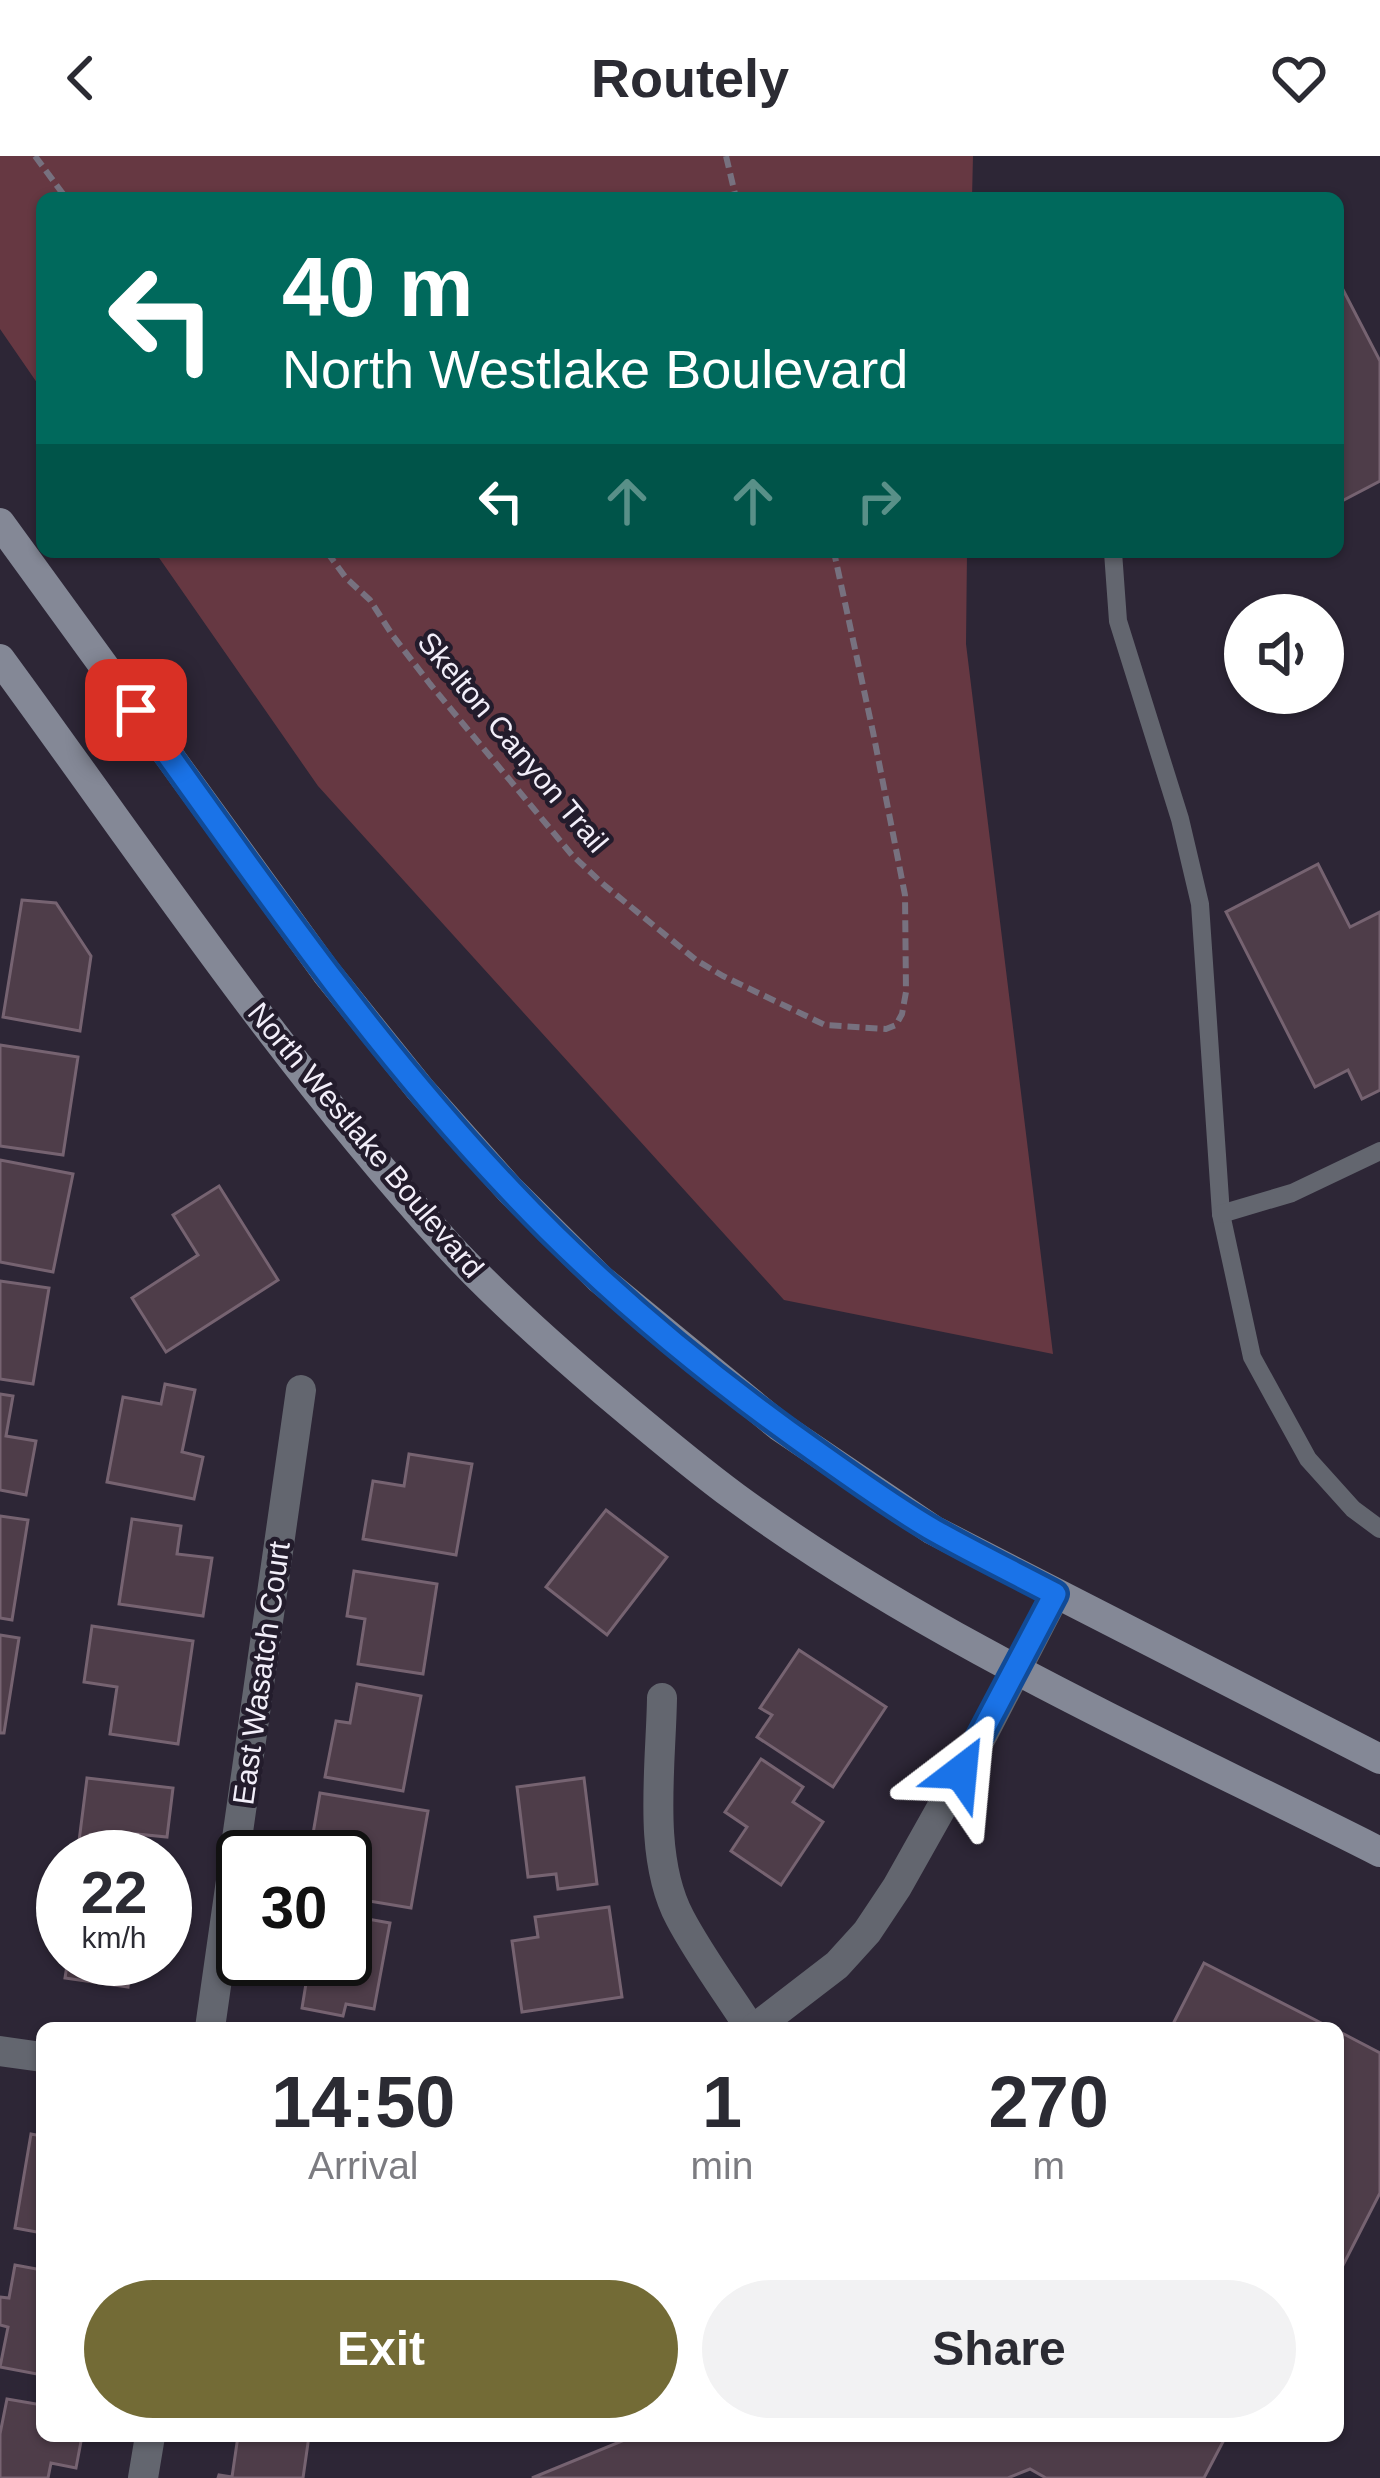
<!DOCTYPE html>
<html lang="en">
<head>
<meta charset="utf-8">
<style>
  :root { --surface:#fff; --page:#f2f2f3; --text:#2b2b33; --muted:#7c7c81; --accent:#736b36 }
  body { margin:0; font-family:Helvetica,sans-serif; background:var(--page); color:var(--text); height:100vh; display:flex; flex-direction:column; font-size:45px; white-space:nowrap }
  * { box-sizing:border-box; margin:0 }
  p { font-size:39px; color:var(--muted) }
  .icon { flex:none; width:66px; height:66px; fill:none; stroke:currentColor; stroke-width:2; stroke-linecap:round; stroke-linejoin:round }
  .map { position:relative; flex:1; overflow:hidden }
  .drawer { position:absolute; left:36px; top:1866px; width:1308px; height:420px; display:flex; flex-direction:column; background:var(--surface); border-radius:18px; box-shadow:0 3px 9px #0004 }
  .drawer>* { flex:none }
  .banner { position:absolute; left:36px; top:36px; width:1308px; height:366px; border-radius:18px; box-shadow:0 3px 9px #0004; background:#00695c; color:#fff; overflow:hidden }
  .controls { position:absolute; left:1224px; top:438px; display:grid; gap:24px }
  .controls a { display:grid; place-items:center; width:120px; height:120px; border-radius:50%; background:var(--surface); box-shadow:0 3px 9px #0004; font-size:60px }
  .speed { position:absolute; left:36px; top:1674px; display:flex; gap:24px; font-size:60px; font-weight:700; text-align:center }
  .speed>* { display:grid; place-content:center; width:156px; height:156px; border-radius:50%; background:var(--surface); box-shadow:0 3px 9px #0004; line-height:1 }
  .speed small { font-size:30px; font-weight:400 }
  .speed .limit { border:6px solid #111; border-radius:18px; background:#fff; color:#111 }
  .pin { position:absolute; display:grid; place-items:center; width:102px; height:102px; color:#fff; margin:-51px; border-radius:24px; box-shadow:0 6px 18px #0006 }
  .me { position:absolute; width:132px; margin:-66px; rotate:29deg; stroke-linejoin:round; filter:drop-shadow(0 0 9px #0008) }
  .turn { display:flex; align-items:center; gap:42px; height:252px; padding:0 48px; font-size:54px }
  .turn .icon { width:156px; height:156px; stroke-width:2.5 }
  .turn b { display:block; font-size:84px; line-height:102px }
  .lanes { display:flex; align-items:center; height:114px; padding:0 48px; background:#0003; justify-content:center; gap:60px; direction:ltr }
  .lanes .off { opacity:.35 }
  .eta { display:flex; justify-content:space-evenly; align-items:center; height:204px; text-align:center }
  .eta b { font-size:72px; font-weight:600; line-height:84px }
  .cta { display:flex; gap:24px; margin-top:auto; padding:24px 48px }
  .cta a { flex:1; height:138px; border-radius:72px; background:var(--accent); color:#fff; font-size:48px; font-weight:600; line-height:138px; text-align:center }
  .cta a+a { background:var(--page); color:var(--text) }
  header { display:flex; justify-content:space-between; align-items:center; height:156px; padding:0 48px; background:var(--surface); font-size:54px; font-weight:600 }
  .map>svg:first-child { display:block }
</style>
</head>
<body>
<header><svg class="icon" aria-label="back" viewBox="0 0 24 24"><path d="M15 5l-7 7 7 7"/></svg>Routely<svg class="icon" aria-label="heart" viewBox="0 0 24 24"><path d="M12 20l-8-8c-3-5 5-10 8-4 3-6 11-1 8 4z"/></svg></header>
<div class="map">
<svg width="1380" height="2322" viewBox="0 0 1380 2322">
  <rect width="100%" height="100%" fill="#2d2636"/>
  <g fill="#663842">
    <path d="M0,0H973L972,42H42V234L0,173Z"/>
    <path d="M155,396H967L966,488L1053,1198L784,1144L318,630Z"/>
  </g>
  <g fill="#4e3d49" stroke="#766371" stroke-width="3">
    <path d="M1338,124L1380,205V325L1338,347Z"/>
    <path d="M1318,708L1350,771L1380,756V934L1362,943L1348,914L1315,931L1226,756Z"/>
    <path d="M22,744L56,747L91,800L80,875L3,861Z"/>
    <path d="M0,889L78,901L63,999L0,990Z"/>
    <path d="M0,1004L73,1018L53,1116L0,1106Z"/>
    <path d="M219,1030L278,1124L166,1196L132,1142L198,1099L173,1059Z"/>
    <path d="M0,1125L49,1132L33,1228L0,1223Z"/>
    <path d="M165,1228L195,1234L182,1296L203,1301L194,1343L107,1326L123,1241L161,1248Z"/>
    <path d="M0,1238L13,1240L6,1280L36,1285L26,1339L0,1334Z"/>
    <path d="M409,1298L472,1308L456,1399L363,1383L373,1325L404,1330Z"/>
    <path d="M606,1354L667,1401L607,1479L546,1431Z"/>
    <path d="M0,1360L28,1364L12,1464L0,1462Z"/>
    <path d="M132,1363L181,1370L177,1398L212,1402L203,1460L119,1448Z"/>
    <path d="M354,1415L437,1428L423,1518L358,1508L365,1463L347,1460Z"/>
    <path d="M92,1470L193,1485L178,1588L110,1578L117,1531L84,1526Z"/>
    <path d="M0,1479L19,1482L4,1577H0Z"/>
    <path d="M799,1494L886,1551L833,1631L757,1581L772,1559L760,1552Z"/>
    <path d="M357,1528L421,1540L403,1635L325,1621L336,1565L350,1567Z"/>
    <path d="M761,1603L803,1631L793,1646L823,1666L781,1729L731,1695L747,1671L725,1656Z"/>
    <path d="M87,1622L173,1632L167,1681L136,1678L133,1701H77Z"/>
    <path d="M584,1622L597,1728L558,1733L556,1718L528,1721L517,1631Z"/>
    <path d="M320,1637L428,1655L411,1752L345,1741V1701H309Z"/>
    <path d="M609,1751L622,1841L522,1856L512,1785L538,1781L535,1761Z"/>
    <path d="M345,1759L390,1767L374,1853L346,1848L343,1860L302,1852L310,1803H345Z"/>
    <path d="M68,1803H131L128,1831L65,1822Z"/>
    <path d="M1204,1807L1331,1872H1171Z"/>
    <path d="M1338,1875L1380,1897V2037L1338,2119Z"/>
    <path d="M31,1978L42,1980V2077L15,2072Z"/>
    <path d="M15,2109L42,2114V2219L0,2211L8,2171L0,2169V2141L9,2142Z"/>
    <path d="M7,2243L42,2249V2280H82L76,2312L51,2307L48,2322H0V2278Z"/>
    <path d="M238,2280H309L303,2322H218L219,2319L232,2321Z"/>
    <path d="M634,2280H1226L1204,2322H1046L1030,2313L1008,2322H532Z"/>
  </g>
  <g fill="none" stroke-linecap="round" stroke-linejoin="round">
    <g stroke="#77717f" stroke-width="6" stroke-dasharray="12 6" stroke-linecap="butt">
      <path d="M35,0L66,42"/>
      <path d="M726,0L736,42"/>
      <path d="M327,396L346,422L370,444L393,480L430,528L572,699L603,728L696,804L723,820L825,869L886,873L896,869L902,858L906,836L905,739L873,576L834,396"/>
    </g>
    <g stroke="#63666f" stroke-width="18">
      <path d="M1113,396L1118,465L1180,663L1200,748L1221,1058L1252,1201L1308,1303L1353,1353L1380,1373"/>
      <path d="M1221,1058L1292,1037L1380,995"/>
    </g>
    <g stroke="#63666f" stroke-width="30">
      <path d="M662,1542C661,1610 647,1700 680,1762C700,1800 727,1836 750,1872"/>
      <path d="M210,1872L301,1234"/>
      <path d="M755,1872L837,1809L867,1776L897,1731L983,1578L1055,1439"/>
      <path d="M0,1895L42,1901"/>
      <path d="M143,2322L150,2280"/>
    </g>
    <g stroke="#848896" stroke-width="30">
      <path d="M0,367L326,816L420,933L510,1034L600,1123L779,1270L933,1374L1380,1603"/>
      <path d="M0,503C145,701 282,907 448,1089C496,1141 550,1189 604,1235C647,1271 690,1308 735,1341C931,1485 1163,1586 1380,1696"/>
    </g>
  </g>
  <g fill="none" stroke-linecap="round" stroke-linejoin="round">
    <defs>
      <path id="route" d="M136,554C254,718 370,887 510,1034C603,1133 710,1221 821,1299C858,1325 895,1352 935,1375C974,1397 1015,1417 1055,1438L961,1616"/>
    </defs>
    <use href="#route" stroke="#114b97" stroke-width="30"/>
    <use href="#route" stroke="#1a73e8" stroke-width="21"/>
  </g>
  <g text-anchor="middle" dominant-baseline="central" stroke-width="9" stroke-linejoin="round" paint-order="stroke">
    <g font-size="30" fill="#f2eef9" stroke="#231c2c">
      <text transform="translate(513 586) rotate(50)">Skelton Canyon Trail</text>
      <text transform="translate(366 984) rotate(50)">North Westlake Boulevard</text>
      <text transform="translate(261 1517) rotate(-82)">East Wasatch Court</text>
    </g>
  </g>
</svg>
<div class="controls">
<a><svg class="icon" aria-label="sound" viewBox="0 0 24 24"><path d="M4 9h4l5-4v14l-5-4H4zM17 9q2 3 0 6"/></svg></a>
</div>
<div class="speed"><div>22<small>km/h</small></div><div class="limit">30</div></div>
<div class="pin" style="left:136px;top:554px;background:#d93025"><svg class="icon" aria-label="arrive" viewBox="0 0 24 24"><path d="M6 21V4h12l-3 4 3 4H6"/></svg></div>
<svg class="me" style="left:961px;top:1616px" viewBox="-20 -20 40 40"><path d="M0-17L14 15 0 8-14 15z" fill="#1a73e8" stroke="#fff" stroke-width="4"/></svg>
<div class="banner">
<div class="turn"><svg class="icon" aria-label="left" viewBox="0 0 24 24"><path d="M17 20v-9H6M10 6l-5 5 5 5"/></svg><div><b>40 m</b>North Westlake Boulevard</div></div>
<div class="lanes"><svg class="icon" aria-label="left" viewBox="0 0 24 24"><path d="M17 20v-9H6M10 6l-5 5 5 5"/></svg><svg class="icon off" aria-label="ahead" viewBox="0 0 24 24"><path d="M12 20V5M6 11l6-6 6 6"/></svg><svg class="icon off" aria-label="ahead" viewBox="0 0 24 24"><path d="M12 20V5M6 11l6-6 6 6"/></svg><svg class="icon off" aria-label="right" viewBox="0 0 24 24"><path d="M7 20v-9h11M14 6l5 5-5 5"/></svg></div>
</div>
<section class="drawer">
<div class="eta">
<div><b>14:50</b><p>Arrival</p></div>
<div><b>1</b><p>min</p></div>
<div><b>270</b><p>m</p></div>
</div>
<div class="cta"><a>Exit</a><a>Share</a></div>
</section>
</div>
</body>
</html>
